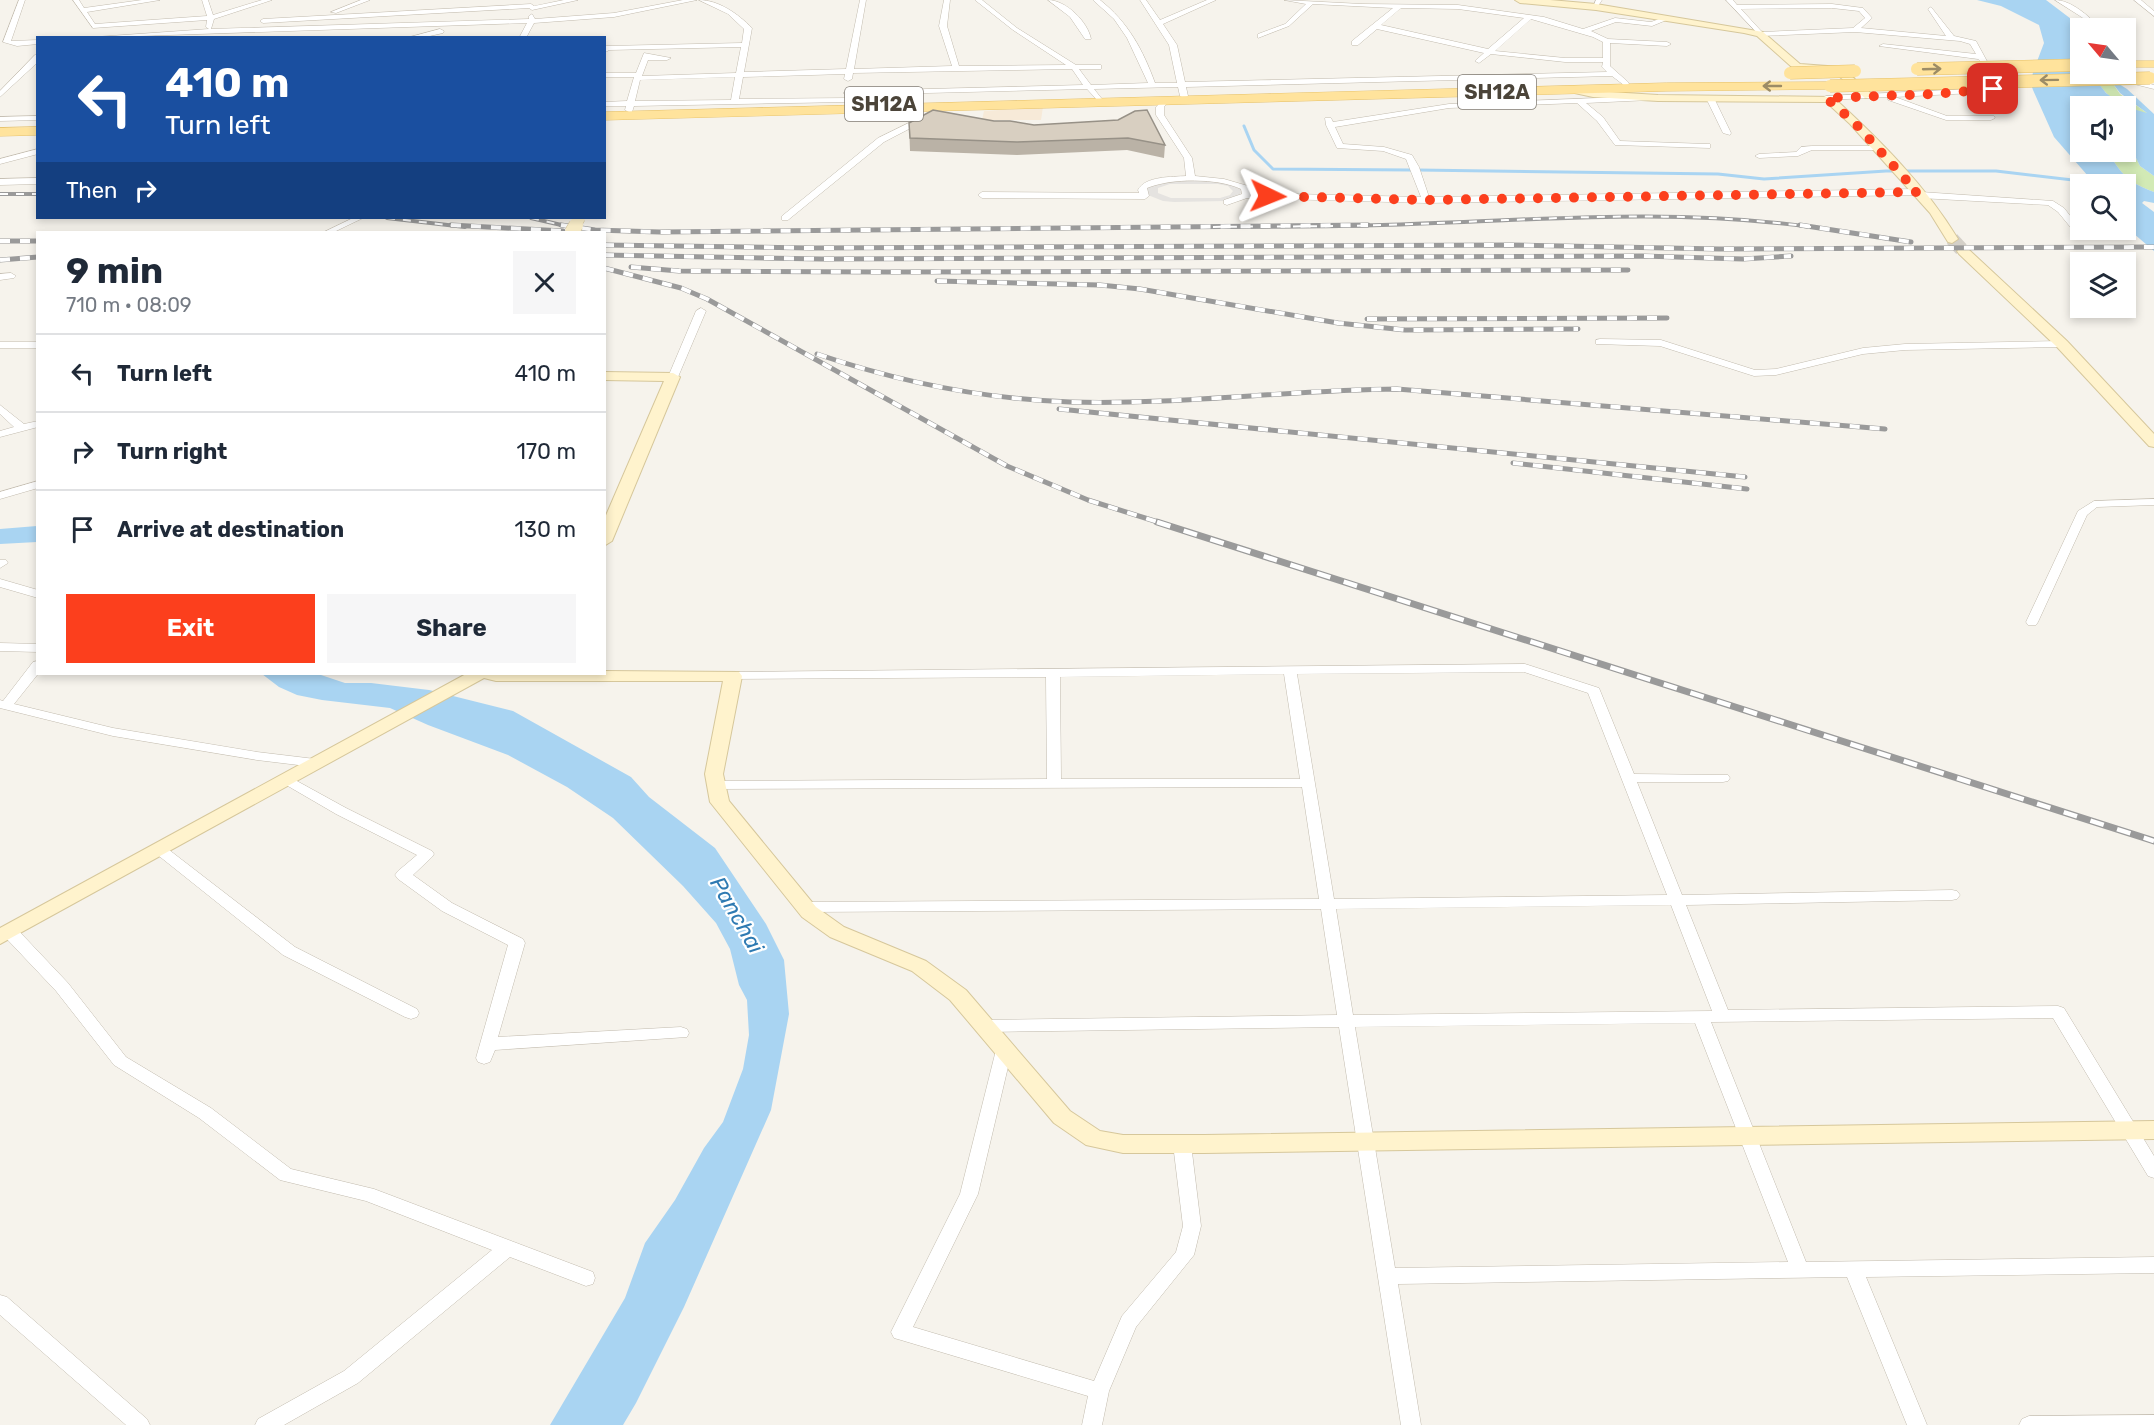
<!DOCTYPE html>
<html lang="en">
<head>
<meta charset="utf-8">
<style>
  :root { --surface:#fff; --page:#f6f6f7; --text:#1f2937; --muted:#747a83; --line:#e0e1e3; --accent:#fc3f1d }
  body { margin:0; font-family:Rubik,sans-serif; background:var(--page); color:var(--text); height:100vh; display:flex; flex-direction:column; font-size:22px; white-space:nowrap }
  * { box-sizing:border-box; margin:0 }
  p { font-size:20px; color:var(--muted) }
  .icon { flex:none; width:33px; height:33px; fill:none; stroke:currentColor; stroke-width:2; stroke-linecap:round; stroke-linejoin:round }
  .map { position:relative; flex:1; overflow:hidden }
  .sheet { position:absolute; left:36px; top:231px; width:570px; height:444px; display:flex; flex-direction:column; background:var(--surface); border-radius:0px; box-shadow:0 3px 9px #0003 }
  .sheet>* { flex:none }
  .top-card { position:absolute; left:36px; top:36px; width:570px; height:183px; border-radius:0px; box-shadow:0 3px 9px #0003; background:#1a4fa0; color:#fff; overflow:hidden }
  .needle { width:39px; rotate:299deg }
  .controls { position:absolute; left:2070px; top:18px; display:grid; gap:12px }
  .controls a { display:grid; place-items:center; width:66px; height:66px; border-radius:0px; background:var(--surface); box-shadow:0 3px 9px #0003; font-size:30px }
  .pin { position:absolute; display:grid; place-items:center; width:51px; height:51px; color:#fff; margin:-26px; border-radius:12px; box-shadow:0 3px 9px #0006 }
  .me { position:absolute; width:66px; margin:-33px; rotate:92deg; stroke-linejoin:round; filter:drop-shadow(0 0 4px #0008) }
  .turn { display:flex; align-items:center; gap:21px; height:126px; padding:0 30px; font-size:27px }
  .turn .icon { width:78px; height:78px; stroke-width:2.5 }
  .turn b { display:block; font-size:42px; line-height:51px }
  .then { display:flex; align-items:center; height:57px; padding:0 30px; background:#0003; gap:12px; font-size:22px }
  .round { display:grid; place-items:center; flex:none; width:63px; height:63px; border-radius:0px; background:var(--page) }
  .headline { display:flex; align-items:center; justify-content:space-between; height:102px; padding:0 30px }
  h1 { font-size:36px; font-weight:700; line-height:45px }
  .cta { display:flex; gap:12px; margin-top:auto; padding:12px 30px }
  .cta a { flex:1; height:69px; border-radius:0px; background:var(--accent); color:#fff; font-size:24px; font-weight:700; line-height:69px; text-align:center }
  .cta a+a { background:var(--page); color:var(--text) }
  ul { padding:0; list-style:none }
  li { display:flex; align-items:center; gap:18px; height:78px; padding:0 30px; border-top:2px solid var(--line) }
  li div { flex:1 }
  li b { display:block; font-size:22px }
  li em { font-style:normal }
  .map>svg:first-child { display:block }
</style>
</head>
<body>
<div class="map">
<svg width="2154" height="1425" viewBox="0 0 2154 1425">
  <rect width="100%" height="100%" fill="#f6f3ec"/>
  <path fill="#f7ead8" d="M1043,107L1041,120H982L984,111Z"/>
  <g fill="#d2eab5">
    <path d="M2111,81L2120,94L2150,115C2130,110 2111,102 2099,84Z"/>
    <path d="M2126,150L2134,154L2140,166L2154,176V192C2129,183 2121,174 2108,152Z"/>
  </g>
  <path fill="#e5e3e0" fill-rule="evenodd" d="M1164,181H1213L1241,187L1242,191L1239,196L1225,201L1174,202L1163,201L1148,195L1146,188ZM1170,184H1218L1228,186L1233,191L1230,195L1220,198H1171L1158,193V188Z"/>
  <g fill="#a9d4f2">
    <path d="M1977,0H2046L2083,28H2080V74H2103L2127,89L2154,114V176L2140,166L2134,154L2126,150V107L2147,113L2120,93L2111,81L2099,84L2106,93L2124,106H2080V152H2108C2121,174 2129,183 2154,192V203L2144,201L2142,203L2154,212V251L2126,227V184H2095L2054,137L2033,90L2031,84L2033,72L2044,43L2039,25L2001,6Z"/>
    <path d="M37,526V542L0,544V529Z"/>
    <path d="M262,674H318L345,683H371L429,690L513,711L631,777L649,797L715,848L766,924L784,960L789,1014L771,1110L684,1307L636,1403L623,1425H550L625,1298L645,1243L675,1200L704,1148L723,1122L743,1069L749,1035L747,1000L739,985L730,949L716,923L683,886L613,818L567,787L508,755L428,725L390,708L322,700L297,695L279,687Z"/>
  </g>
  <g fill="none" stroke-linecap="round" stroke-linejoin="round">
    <g stroke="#a9d4f2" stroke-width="3">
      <path d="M1244,126L1254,150L1273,169L1411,170"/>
      <path d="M1418,170L1718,174L1764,179L1886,171H1996L2107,184"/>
    </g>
    <path stroke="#d4d0c8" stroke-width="14" stroke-dasharray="14 7" stroke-linecap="butt" d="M1952,239L1963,251"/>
    <defs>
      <g id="street">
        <path d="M19,0H25L11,41L38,40V44L17,46L3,42Z"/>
        <path d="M73,0H79L84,8L142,0H160L87,12L95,24L207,16L202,0H208L213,15L262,0H272L214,19L211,29L529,19V16L532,14L535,19L614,13L683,0H697L614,17L534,23L526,38H519L527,23L81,38L209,29L206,27L207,20L93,28Z"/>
        <path d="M361,0H370L336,13L331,12Z"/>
        <path d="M564,0H578L532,10L529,8L263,23L260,21L263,19L531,4L534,6Z"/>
        <path d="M699,0C719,0 738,14 752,28L744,72L846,69L860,0H866L854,69L952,66L939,26L944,0H950L947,26L959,66L1066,65L1013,30L975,0H982L1017,28L1076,65H1101V69H1079L1091,85L1148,83L1127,38L1114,19L1093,0H1100C1128,22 1143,50 1155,83H1177L1169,45L1140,0H1146L1160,20L1207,0H1216L1163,24L1177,45L1185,82L1607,72L1602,67L1603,62H1565L1491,54L1479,63L1475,61L1484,53L1377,29L1358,45H1352V41L1393,8L1313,4L1289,26L1258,38V34L1285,24L1306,4L1284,0L1362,4L1458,5L1544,17L1583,29L1615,18L1651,22L1667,16L1669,19L1652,26L1616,22L1591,31L1608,39L1667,42L1671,44L1667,46L1610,43V66L1628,82L1629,84L1625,86L1612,76L1186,87L1188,96L1184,98L1180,96L1178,87L1094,89L1102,99L1098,101L1087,89L847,95L843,93L847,91L1083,85L1072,69L853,73L852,79L848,81L844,79L845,74L743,77L739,99L850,98V102H847L634,106L632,112H629L625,110L626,106H604V102L627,101L634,77H604V73H636L644,53L671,58L667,60H648L642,76L736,73L741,47L609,50L604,53V46H607L742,43L744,29L728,14ZM1401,8L1458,9L1524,18L1488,49L1381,25ZM1531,19L1593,37L1603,42V58H1565L1495,51ZM735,77L731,100L635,101L640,80Z"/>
        <path d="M1048,0C1066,0 1088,22 1091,39H1085L1070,17Z"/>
        <path d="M1596,0H1602L1596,9L1593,7Z"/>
        <path d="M1726,0H1733L1737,5L1832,4L1863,8L1872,18L1861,28L1946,36L1928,9L1931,7L1954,36L1976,41L1988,63L1984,65L1978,59L1879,46L1883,44L1976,54L1970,44L1960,41L1855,32L1760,36ZM1832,8L1859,11L1865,18L1853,28L1762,32L1741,9Z"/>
        <path d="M2055,0C2071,0 2089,16 2100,28H2093L2083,18Z"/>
        <path d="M2134,0H2141L2154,11V16Z"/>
        <path d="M440,29L444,31L443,33L421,38H406Z"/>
        <path d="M35,55H38V62L0,97V91Z"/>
        <path d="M2121,76L2154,85V89L2118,80L2117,78Z"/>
        <path d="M2009,87L2013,89L2012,91L1895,97L1947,116H1994L1995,118L1991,120H1946L1888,100V97L1826,100L1822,98L1826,96Z"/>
        <path d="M1647,96L1651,98L1650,100L1586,103L1603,117L1620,141L1707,144H1710V148L1615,145L1597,121L1577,103L1449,108L1335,127L1343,144L1384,147L1412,155L1419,167L1429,197L1917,189L1921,192L2053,201L2064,208L2083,232L2076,234L2058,212L2048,205L1920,198L1916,195L1426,203L1247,198L1227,205L1224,204V200L1242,194L1241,189C1217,178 1172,178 1147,188L1149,196L1145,199L982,198L978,195L982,192L1139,193L1138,190C1145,176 1172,177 1186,176L1184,158L1156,115V107L1164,99L1168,101L1164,107V115L1192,158L1195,176L1224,179L1248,186L1250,193L1421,197L1406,159L1383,151L1337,148L1326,125L1325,118H1331L1333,122L1449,104Z"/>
        <path d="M1711,98L1715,100L1731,133L1730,135L1723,133L1707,100Z"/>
        <path d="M38,116V120L0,121V117Z"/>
        <path d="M921,117L928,119L884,142L788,220H782V216L878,138Z"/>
        <path d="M1812,146H1876L1880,148L1876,150H1812L1798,156L1759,158L1755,156L1759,154L1796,152L1801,147Z"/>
        <path d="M38,149V154L0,164V159Z"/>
        <path d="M38,178V184L0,185V179Z"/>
        <path d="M353,218H363L334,232H324Z"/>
        <path d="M11,273L16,276L14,278L0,280V274Z"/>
        <path d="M701,308L706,311L678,377L677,379H669L668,377L696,311Z"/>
        <path d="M1600,339L1661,340L1755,370L1776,369L1863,348L1905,344L2062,341L2067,344L2062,347L1905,350L1863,354L1776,375L1754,376L1660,346L1596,344V340Z"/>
        <rect x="0" y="342" width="38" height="6"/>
        <path d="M0,405L24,424L38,421V427L0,437V431L14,427L0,414Z"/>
        <path d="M38,481V488L0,499V492Z"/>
        <path d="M2154,499V505L2097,507L2087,515L2038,622L2036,625H2028L2026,622L2078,511L2094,501Z"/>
        <path d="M0,560H6L8,563L0,568Z"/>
        <path d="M0,579L38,590V598L0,587Z"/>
        <path d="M0,643L38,644V652L0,651Z"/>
        <path d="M38,661V674L14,704L113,728L257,752L315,759L322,763L315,767L257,760L113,736L0,708V700L3,701L33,662Z"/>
        <path d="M1525,664L1599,688L1634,774L1728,775L1730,778L1728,781L1723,782H1637L1682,895L1952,890L1957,891L1960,895L1957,899L1952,900L1686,905L1728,1010L2058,1006L2064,1008L2154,1156V1178L2148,1176L2053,1018L1711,1022L1806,1262L2154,1257V1273L1866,1277L1927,1425H1907L1847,1277L1398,1284L1421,1425H1401L1339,1027L984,1032L978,1030L976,1026L978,1022L984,1020L1337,1015L1321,909L806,912L801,911L798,907L801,903L806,902L1319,899L1302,787L716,789L709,785L716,781L1047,779L1046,677L728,679L726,676L728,673L733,672ZM1524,672L1588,693L1667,895L1334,899L1297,674ZM1284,674L1300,779H1061L1060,677ZM1671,905L1712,1011L1353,1015L1336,909ZM1695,1023L1788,1262L1395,1268L1355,1027Z"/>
        <path d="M286,775L346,808L432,851L434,854L432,857L413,875L452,903L523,939L525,943L498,1037L681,1027L687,1029L689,1033L687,1037L495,1050L490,1062L484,1064L478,1062L476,1058L508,945L442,911L398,879L395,875L398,871L417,855L336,814L281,782L279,779Z"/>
        <path d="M159,844L164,846L295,947L417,1009L419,1013L417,1017L411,1019L405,1017L283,955L154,852L152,849Z"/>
        <path d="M10,927L16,928L68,983L126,1057L211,1108L291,1169L374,1189L593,1272L595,1278L593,1284L586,1286L510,1257L358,1383L284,1425H255L258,1419L344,1371L492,1250L366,1201L280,1180L199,1118L114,1065L56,991L4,936L2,932L4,928Z"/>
        <path d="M1004,1044L1010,1046L1012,1050L978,1194L913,1327L1094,1381L1122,1316L1176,1252L1183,1226L1173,1144L1176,1139L1182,1137L1188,1139L1191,1144L1201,1226L1194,1255L1136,1327L1109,1391L1102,1425H1082L1088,1396L901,1340L894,1338L891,1332L960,1194L996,1050L998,1046Z"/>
        <path d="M0,1295L7,1297L147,1419L150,1425H126L0,1315Z"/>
        <path d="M2154,1415V1425H2019L2022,1419L2029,1416Z"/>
      </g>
      <g id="secondary">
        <path d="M1515,0H1550L1596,4L1763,32L1800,64L1841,67L1874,96L1865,98L1834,72L1794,69L1757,36L1744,33L1596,10L1520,3Z"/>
        <path d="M1574,87L1593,91L1658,95L1833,97C1879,139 1926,186 1958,239L1952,243L1948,242L1930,213L1850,124L1826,102L1658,101L1593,97L1570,92L1569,90Z"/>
        <path d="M1963,247L1967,248L2067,341L2154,434V447L2149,446L2057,347L1959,254L1957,251Z"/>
        <path d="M604,372L673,373L680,377L612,541L604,546V520L664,381L604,380Z"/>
        <path d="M604,671L739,672L742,676L723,774L729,801L816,907L844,927L926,961L966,990L1070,1111L1100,1131L1123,1135H1204L2154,1121V1139L1204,1153H1123L1086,1145L1054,1123L950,1000L912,971L830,937L802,917L710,802L705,774L723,681H496L484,678L0,944V928L466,674H604Z"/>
      </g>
      <g id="primary">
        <rect x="2126" y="61" width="28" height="6"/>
        <path d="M1830,82L1834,83V89L1666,91L604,120V112L1666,83Z"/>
        <path d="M38,127V135L0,136V128Z"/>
      </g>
    </defs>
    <use href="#street" stroke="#c2bbae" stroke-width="1"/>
    <use href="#secondary" stroke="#d6c79b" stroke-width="2"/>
    <use href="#primary" stroke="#e6c16a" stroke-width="1"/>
    <use href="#street" fill="#fff" fill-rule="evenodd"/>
    <use href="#secondary" fill="#fff3cd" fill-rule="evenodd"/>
    <use href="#primary" fill="#ffe39c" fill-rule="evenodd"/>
    <defs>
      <g id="rail-far2">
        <path d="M0,194H38"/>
        <path d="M387,218L465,227"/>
        <path d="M531,218L570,227"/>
        <path d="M1213,227C1269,226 1326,227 1382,225C1525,221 1668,207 1811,227"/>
      </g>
      <g id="rail-far1">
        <path d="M451,225L563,231"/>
        <path d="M561,225L595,230L660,232L1368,225"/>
        <path d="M1800,225L1911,242"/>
        <path d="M0,241H38"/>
        <path d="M604,245L811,248L1511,245L1719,249L2154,247"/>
        <path d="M604,255L822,259L1642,256L1743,259L1791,256"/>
        <path d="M0,260L38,257"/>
        <path d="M631,267L679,271L887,272L1628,270"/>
        <path d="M604,268L681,288L707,299L1007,466L1088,500L1161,523"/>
        <path d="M937,281L1100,285L1140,289L1338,323L1405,330L1578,329"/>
        <path d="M1367,319L1667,318"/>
        <path d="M817,354C899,382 983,399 1070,402C1179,405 1288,390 1397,389L1885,429"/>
        <path d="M1059,409L1745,477"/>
        <path d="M1513,463L1747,489"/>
      </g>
      <path id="rail" d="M1157,522L2154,841"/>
    </defs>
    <use href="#rail-far2" stroke="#9a9a9a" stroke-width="4"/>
    <use href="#rail-far1" stroke="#9a9a9a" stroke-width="5"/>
    <use href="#rail" stroke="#9a9a9a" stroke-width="7"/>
    <use href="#rail-far2" stroke="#fff" stroke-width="2" stroke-dasharray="8" stroke-linecap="butt"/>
    <use href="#rail-far1" stroke="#fff" stroke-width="4" stroke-dasharray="10" stroke-linecap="butt"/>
    <use href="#rail" stroke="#fff" stroke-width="4.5" stroke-dasharray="14" stroke-linecap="butt"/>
    <defs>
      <path id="secondary-bridge-far1" d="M575,227L580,218"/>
      <path id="secondary-bridge" d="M572,232L576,225"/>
      <g id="primary-bridge">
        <path d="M1917,69L2080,65"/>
        <path d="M1790,73L1855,71"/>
        <path d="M1830,86L2150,78"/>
      </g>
    </defs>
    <use href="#secondary-bridge-far1" stroke="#d6c79b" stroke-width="11" stroke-linecap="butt"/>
    <use href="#secondary-bridge" stroke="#d6c79b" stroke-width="15" stroke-linecap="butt"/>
    <use href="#primary-bridge" stroke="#e6c16a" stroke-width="13" stroke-linecap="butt"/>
    <use href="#secondary-bridge-far1" stroke="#fff3cd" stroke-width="10"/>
    <use href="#secondary-bridge" stroke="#fff3cd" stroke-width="14"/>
    <use href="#primary-bridge" stroke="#ffe39c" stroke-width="12"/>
  </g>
  <path fill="#bab2a6" d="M1118,120L1165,145L1164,158L1127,150L1017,155L910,151L909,123L994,121L1034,125Z"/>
  <path fill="#d8cfc1" stroke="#979187" stroke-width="1.5" d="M933,110L994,121H1010L1034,125L1118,120L1135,111L1147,110L1165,145L1128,138L1017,142L910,138L909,123Z"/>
  <defs><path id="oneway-shaft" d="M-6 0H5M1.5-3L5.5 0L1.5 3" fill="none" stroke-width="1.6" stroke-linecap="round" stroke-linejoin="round" transform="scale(1.5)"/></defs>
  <g stroke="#9c8c66">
    <use href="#oneway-shaft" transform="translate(1932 69) rotate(-2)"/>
    <use href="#oneway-shaft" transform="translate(2049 80) rotate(179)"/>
    <use href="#oneway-shaft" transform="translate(1772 86) rotate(-180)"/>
  </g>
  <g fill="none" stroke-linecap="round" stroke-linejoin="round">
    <path stroke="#fc3f1d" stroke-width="10" stroke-dasharray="0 18" d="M1268,196L1426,200L1917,192L1854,122L1826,98L1935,94L1993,89"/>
  </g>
  <g text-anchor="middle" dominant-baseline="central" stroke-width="4.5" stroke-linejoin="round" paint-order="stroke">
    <g fill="#fff" stroke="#817c74" stroke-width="1.5">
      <rect x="1458" y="75" width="78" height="34" rx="4.5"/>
      <rect x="845" y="87" width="78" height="34" rx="4.5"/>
    </g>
    <g font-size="20" font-weight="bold" fill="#4b4439">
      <text x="1497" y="92">SH12A</text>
      <text x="884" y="104">SH12A</text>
    </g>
    <g font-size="22" font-style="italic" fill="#2e7ab2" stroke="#fff">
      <text transform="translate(737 915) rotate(60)">Panchai</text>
    </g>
  </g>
</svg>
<div class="controls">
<a><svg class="needle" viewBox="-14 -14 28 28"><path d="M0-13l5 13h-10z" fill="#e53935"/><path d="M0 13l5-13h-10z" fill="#747a83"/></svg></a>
<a><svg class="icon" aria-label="sound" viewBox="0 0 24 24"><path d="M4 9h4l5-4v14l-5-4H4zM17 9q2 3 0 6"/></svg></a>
<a><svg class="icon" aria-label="search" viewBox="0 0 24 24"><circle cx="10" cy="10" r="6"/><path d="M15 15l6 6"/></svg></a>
<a><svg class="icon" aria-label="layers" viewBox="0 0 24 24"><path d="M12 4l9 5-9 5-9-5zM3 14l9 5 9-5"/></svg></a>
</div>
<div class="pin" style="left:1993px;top:89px;background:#d93025"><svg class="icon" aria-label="arrive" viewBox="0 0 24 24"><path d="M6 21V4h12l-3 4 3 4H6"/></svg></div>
<svg class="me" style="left:1268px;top:196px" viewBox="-20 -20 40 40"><path d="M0-17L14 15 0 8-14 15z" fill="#fc3f1d" stroke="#fff" stroke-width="4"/></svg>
<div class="top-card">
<div class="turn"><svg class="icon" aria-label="left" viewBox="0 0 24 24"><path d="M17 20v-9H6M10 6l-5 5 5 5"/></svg><div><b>410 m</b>Turn left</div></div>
<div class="then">Then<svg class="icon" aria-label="right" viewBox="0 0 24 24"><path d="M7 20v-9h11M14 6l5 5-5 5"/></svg></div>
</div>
<section class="sheet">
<div class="headline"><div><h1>9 min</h1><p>710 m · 08:09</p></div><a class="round"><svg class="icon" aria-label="close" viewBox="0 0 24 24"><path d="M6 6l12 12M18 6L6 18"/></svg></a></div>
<ul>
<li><svg class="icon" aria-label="left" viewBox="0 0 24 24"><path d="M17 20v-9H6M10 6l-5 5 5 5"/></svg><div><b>Turn left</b></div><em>410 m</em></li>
<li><svg class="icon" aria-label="right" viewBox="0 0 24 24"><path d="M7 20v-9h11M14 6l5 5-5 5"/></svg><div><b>Turn right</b></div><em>170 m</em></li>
<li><svg class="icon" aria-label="arrive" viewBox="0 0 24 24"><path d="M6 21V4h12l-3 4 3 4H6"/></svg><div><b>Arrive at destination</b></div><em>130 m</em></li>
</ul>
<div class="cta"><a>Exit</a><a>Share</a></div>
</section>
</div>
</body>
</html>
